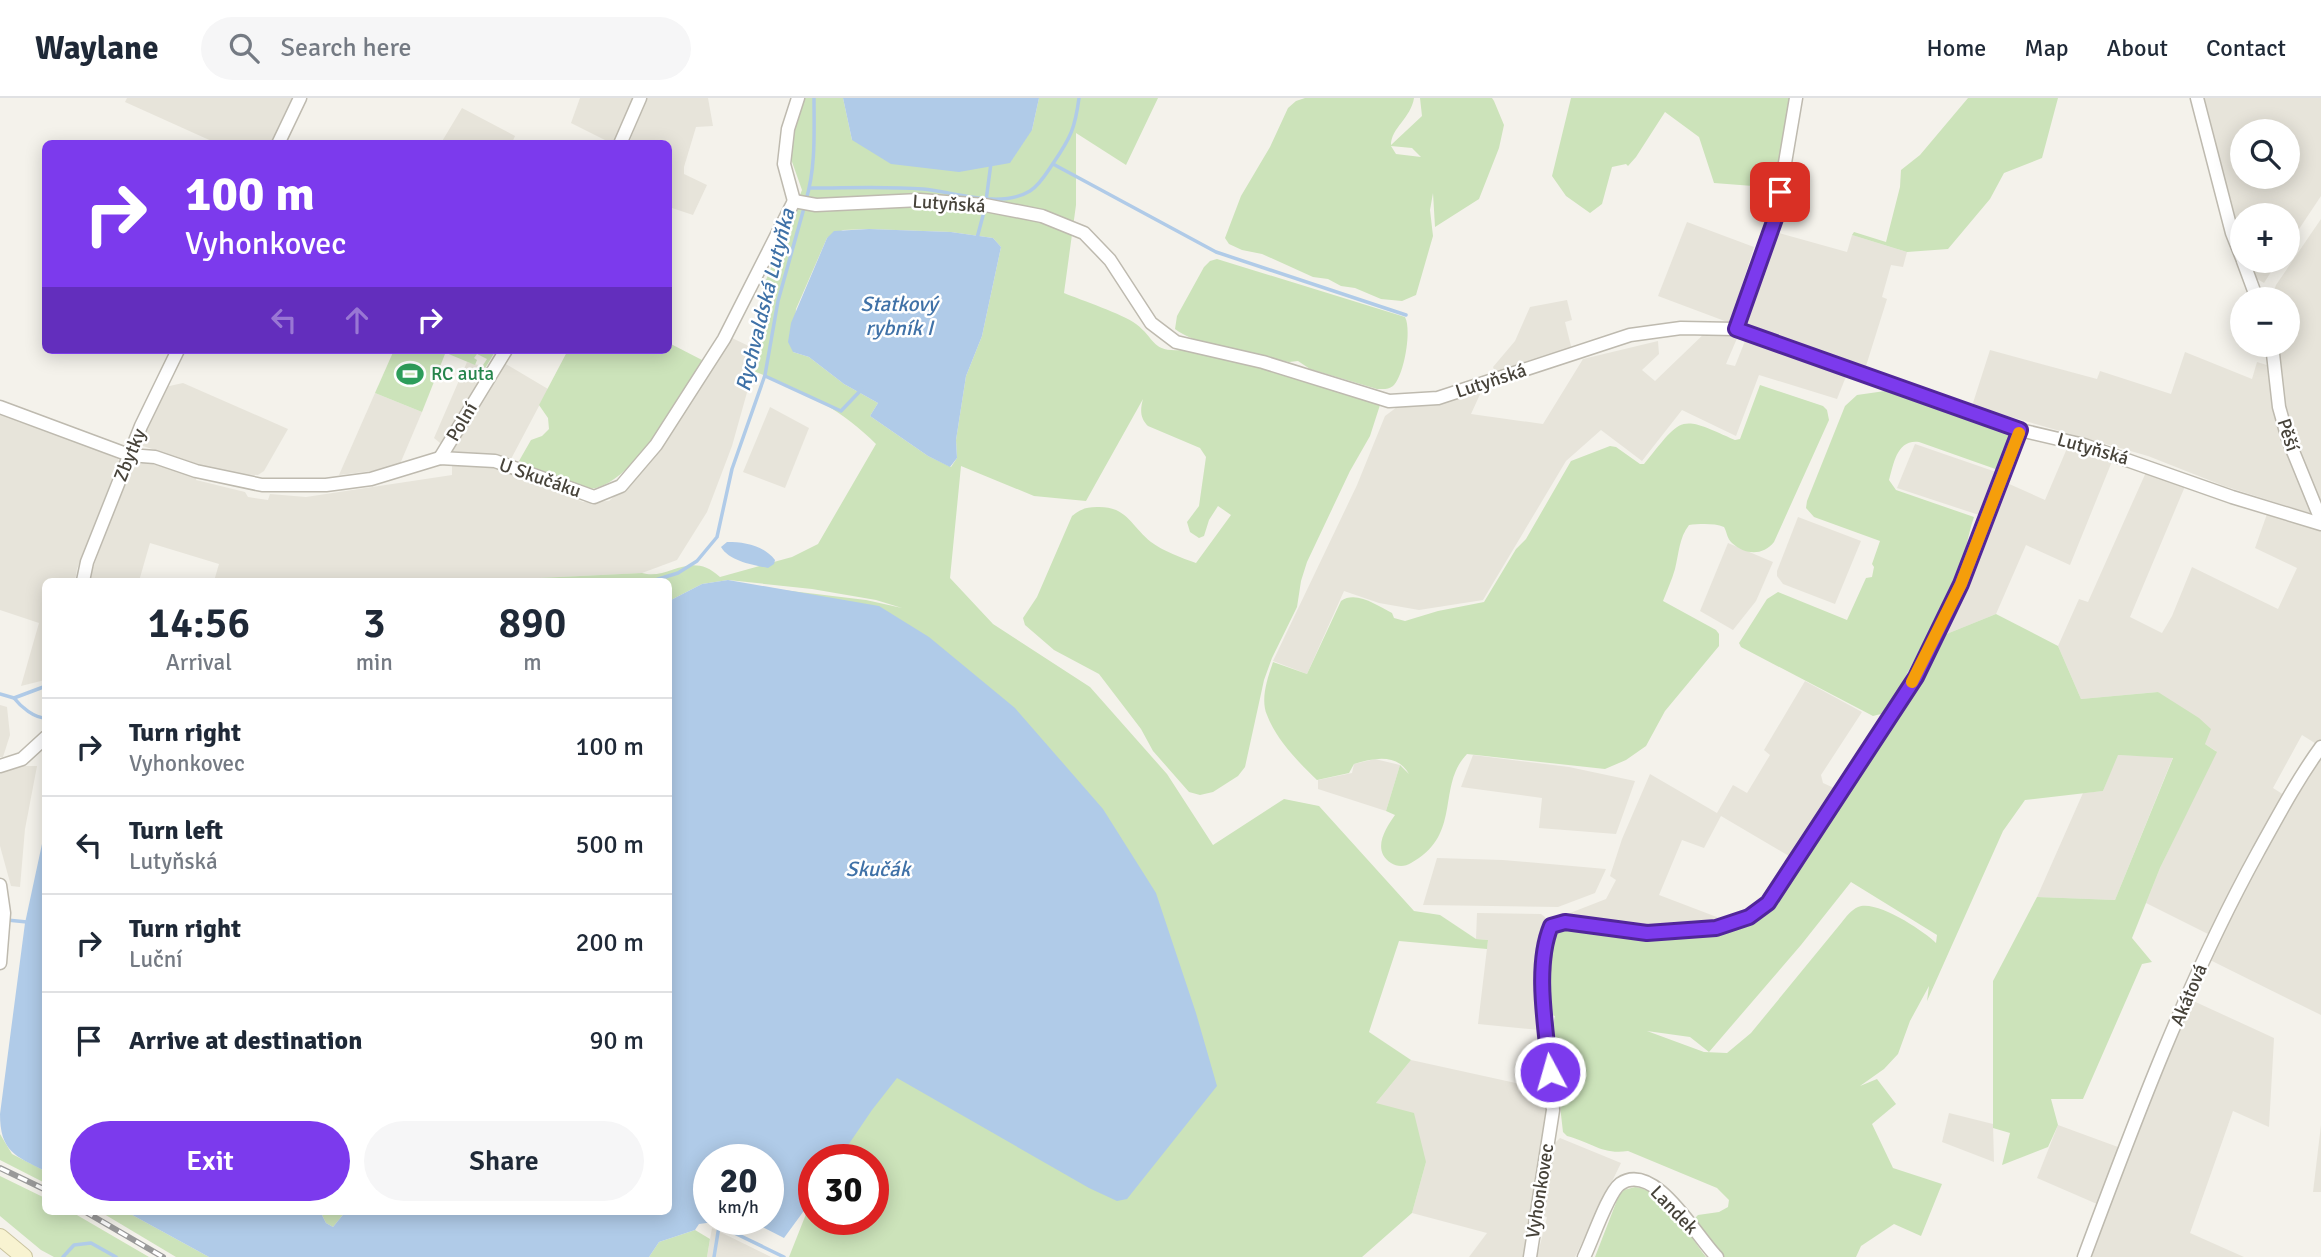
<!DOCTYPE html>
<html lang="en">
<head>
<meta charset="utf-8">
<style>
  :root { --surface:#fff; --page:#f6f6f7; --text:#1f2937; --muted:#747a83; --line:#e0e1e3; --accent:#7c3aed }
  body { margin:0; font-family:Signika,sans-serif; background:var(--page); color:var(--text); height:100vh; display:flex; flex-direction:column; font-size:26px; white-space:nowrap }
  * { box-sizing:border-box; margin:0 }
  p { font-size:23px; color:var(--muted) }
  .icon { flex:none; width:38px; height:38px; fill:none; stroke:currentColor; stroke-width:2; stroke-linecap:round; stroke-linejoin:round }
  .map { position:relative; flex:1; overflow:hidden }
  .drawer { position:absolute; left:42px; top:480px; width:630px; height:637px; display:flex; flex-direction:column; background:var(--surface); border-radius:10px; box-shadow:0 4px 18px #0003 }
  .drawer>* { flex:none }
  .banner { position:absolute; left:42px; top:42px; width:630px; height:214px; border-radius:10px; box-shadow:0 4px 18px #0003; background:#7c3aed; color:#fff; overflow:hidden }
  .tools { position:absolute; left:2230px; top:21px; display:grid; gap:14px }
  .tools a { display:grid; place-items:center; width:70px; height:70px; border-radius:50%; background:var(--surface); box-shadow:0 4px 18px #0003; font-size:35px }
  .speed { position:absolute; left:693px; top:1046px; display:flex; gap:14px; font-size:35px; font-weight:700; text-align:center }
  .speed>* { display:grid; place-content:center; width:91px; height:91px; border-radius:50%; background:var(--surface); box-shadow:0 4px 18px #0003; line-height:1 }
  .speed small { font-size:18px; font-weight:400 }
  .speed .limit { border:10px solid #d22; background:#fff; color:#111 }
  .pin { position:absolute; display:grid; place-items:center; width:60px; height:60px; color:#fff; margin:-30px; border-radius:14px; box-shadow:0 4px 10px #0006 }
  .me { position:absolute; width:77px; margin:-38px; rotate:354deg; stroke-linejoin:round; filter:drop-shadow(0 0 5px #0008) }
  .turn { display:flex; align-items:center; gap:24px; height:147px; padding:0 28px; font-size:32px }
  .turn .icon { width:91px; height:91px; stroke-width:2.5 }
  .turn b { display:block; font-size:49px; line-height:60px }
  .lanes { display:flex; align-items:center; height:66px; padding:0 28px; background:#0003; justify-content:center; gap:35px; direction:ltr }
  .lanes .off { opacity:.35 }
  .eta { display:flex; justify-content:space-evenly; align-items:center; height:119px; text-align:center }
  .eta b { font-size:42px; font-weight:600; line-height:49px }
  .action { display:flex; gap:14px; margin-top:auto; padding:14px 28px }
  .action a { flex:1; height:80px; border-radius:42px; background:var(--accent); color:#fff; font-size:28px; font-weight:600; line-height:80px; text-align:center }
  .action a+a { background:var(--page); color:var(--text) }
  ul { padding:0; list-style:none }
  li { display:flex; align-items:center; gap:21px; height:98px; padding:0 28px; border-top:2px solid var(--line) }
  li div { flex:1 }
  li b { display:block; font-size:26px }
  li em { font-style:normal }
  header { display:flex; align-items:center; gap:42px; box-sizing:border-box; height:98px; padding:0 35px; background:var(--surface); border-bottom:2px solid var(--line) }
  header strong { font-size:33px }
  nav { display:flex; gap:38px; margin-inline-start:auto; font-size:24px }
  .search { width:490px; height:63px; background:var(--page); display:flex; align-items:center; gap:18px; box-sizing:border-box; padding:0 24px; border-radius:38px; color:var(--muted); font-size:26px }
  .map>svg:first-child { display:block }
</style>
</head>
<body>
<header>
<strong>Waylane</strong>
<div class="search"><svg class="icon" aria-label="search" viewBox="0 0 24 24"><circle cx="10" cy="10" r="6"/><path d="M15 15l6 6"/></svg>Search here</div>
<nav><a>Home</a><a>Map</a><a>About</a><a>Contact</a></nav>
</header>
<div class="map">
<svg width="2321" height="1159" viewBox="0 0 2321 1159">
  <rect width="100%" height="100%" fill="#f4f2eb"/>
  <g fill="#e7e4da" fill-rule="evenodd">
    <path d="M127,0H292L270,46L216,45L125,4Z"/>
    <path d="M580,0H635L617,45H611L571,25Z"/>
    <path d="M647,0H708L713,28L696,29L684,69V76L707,87L693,117L669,109L668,46L629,45Z"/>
    <path d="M2201,0H2321V98L2287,149V117H2242V142ZM2242,33H2287V79H2242Z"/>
    <path d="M462,10L515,38L512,45H441Z"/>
    <path d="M2321,121V410L2289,329L2276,247H2287V201H2271L2276,187Z"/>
    <path d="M1687,124L1754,149L1730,225L1658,198Z"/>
    <path d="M1775,134L1847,154L1852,137L1907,154L1903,169L1891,167L1882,199L1887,201L1866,268L1743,227Z"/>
    <path d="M2248,163H2278L2264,185L2252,178Z"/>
    <path d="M1567,202L1572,222L1565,224L1572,252L1496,277L1493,269L1515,243L1530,209Z"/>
    <path d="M1707,233L1738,238L1726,266L1735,268L1745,243L1847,276L1837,301L1759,277L1736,338L1682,312L1642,363L1601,332L1566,363L1483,502L1419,512L1379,505L1344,493L1307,576L1273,563L1357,387L1385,318L1401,306L1426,307L1482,292L1471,316L1543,326L1583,261L1658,243L1659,256L1642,272L1655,283Z"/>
    <path d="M732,240L755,251L753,273L732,348L707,414L677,462L642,475L539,480L534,483H214L219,466L150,445L139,483H88L127,379L132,371L144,364L197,377L196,382L245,394L248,399L268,402L270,396L306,399L452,377V365L496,366L583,404L609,403L644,371L684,315Z"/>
    <path d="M1990,252L2097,281L2100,273L2171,296L2185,254L2252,281L2257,264L2270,268L2313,416L2224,388L2148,358L1972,308Z"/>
    <path d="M467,264L482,268L484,271L485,270L497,274L504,265L548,291L511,361L451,354L434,340Z"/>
    <path d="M183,285L288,331L264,373L258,377L228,376L140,347L165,289Z"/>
    <path d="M375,295L422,314L400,366L372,373L339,377Z"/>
    <path d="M770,309L809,330L785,390L743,374Z"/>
    <path d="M0,312L118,361L119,363L77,471L75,483H46L45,582L21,588L39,525L0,512Z"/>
    <path d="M1915,346L1999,375L1982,418L1897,390Z"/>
    <path d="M2068,348L2113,361L2070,467L2026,447L1996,516L1944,537L1984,448L2007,385L2045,402Z"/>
    <path d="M2147,372L2186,386L2130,519L2162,535L2172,518L2192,469L2278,511L2297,470L2255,450L2267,416L2321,432V642L2318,647L2302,637L2273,690L2284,697L2210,837L2146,805L2160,770L2216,653L2205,646L2158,594L2081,601L2058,548L2079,501L2088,504Z"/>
    <path d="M1798,419L1861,443L1835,506L1783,486L1777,478V473Z"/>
    <path d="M1728,445L1773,464L1756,503L1733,532L1700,513Z"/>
    <path d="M1805,583L1862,614L1821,677L1823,685L1834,690L1794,761L1721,718L1704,750L1682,742L1659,797L1722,821L1644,829L1564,822L1565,817L1606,801L1616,782L1610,778L1622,741L1650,676L1717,715L1733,687L1747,695L1770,657L1764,652Z"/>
    <path d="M0,607L7,609L10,637L3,659H0Z"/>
    <path d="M1473,657L1569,669L1635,683L1616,736L1539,730L1542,700L1461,689Z"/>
    <path d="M2117,657L2173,659L2115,802L2037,799L2083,695L2103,693Z"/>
    <path d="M1375,661L1400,667L1386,713L1318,691V682L1352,675L1354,666Z"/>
    <path d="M2321,661V917L2208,861L2261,756Z"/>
    <path d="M14,668H37L25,731L20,789L11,788L0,748V672Z"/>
    <path d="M1437,760L1503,762L1606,771L1595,795L1558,809L1423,807Z"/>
    <path d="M1477,815L1541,816L1545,819L1546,822L1538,891L1539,932L1478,926L1488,842L1476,841Z"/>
    <path d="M2189,901L2274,940L2269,1029L2233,1013L2190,1135L2244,1159H2088Z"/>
    <path d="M1411,962L1548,992L1549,1003L1528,1159H1469L1487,1135L1412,1115L1426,1064L1376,1005Z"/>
    <path d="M1949,1015L1993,1026L1994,1064L1942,1044Z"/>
    <path d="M2058,1027L2118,1049L2097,1106L2037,1080Z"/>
    <path d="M2321,1027V1094H2313Z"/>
    <path d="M1560,1040L1621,1065L1575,1159H1537L1547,1119L1540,1117L1554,1046Z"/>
    <path d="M712,1130L771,1159H707Z"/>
  </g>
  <g fill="#cce3ba" fill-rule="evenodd">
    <path d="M804,0H843L852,42L1032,32L1039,0H1158L1126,67L1076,35V107L1064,195C1081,202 1123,216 1136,226C1156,241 1151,254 1181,252L1252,267L1375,302L1380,307L1370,338L1350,373L1307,464L1301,483L1297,509L1272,560L1264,582L1245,669L1238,678L1213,694L1200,697L1189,694L1153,653L1141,631L1099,576L1054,552L1025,527L1023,520L1037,499L1072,418C1081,411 1086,409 1097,409C1127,408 1131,428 1151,444C1163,453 1182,460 1196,465L1231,417L1218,408L1209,422L1204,438L1199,440L1190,434L1187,424L1199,408L1206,359L1200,350L1148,328C1140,320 1140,312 1143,301L1086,403L1034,398L961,368L950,480L993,526L1090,589L1167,676L1213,747L1284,701L1319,708L1414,813L1440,817L1476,841L1488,842L1487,851L1399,843L1369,934L1411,962L1376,1005L1414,1015L1426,1064L1412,1115L1362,1159H789L810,1106C781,1120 762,1134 730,1122H768V1062H709L669,1099L717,484L866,502L902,510L876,502L812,491L728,482L702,486L669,503L668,483H534L539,480L642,475C669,483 690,451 720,479L792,459L818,446L876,346C842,311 799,290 753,273L760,197L802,92L791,61L795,28ZM868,131L951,134L993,140L1001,149L982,238L966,278L956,342L957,360L951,369L928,358L870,318L878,305L844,286L809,259L793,254L796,211L827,140L843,132ZM814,1062H873V1122H814Z"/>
    <path d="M1305,0H1414C1411,20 1391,30 1391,47L1422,18L1420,0H1492L1494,3L1504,27L1499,50L1479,101L1435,129L1433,95L1430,112L1433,138L1416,197L1402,203L1381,201L1355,190L1341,188L1328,181L1313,179L1262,156L1242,152L1229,146L1225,140L1241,98L1270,49L1288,10L1296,3ZM1391,48L1412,50L1421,59L1396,56Z"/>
    <path d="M1571,0H1793L1779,90L1714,85L1699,39L1665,14L1636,59L1628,68L1626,66L1612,69L1602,106L1590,115L1566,98L1552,78Z"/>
    <path d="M1968,0H2058L2042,60L2004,75L1990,101L1948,151L1907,154L1852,137L1854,134L1886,144L1900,89L1901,72L1920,57Z"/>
    <path d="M1217,161L1405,219C1412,232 1404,278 1393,288C1388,292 1383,291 1377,291L1310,271L1298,263L1289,264C1258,256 1198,249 1175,231L1177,218L1204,169L1210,163Z"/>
    <path d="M669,245L702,262C683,296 631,391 588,391C568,391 538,371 519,363L531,342L542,338L549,331L548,320L539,307L568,252H668Z"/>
    <path d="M394,252H435L445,256L422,314L375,295Z"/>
    <path d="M439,252H496L484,272L481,270L487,261L477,256L474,260L477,262L475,267Z"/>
    <path d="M1760,287L1823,308L1827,312L1829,322L1774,444C1763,458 1745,457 1732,445C1727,441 1727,434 1724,429C1714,425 1699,426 1689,427C1679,440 1679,455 1675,471C1672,482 1667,492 1663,503L1716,532L1719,536V548L1665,613L1646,648L1626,662L1605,671L1467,656C1436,688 1463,737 1411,765C1405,769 1397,769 1391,765C1371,752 1386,730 1395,717L1386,713L1400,667L1409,676C1397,655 1374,660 1354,666L1349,675L1317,682C1298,664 1276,641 1267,617C1260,601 1268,579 1273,564L1307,576L1341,503C1356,492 1378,508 1392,515L1394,520L1405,523L1438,513L1484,504L1516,451L1526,441L1571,363L1610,348L1616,349L1640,366H1644C1683,318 1678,316 1735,342L1740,341Z"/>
    <path d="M1892,292L2011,333L2001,373L1919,344C1897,341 1894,365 1889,382L1896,392L1974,419C1967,439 1965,460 1958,481L1888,611L1881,616L1873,618L1741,549L1739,545L1767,501L1778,494L1847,522L1866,480L1872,479L1874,469L1872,466L1880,443L1814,419L1806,410L1807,403L1845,308L1857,297Z"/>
    <path d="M1996,516L2058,548L2081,601L2158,594L2199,620L2211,631L2205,646L2217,654L2160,770L2132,840L2152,864L2142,866L2083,1001H2051L2058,1027L2048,1049L2002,1067L2010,1035L1993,1030V883L2037,799L2115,802L2173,660L2118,657L2103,693L2025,702L2003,733L1927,903L1929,888L1910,923L1898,956L1884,971L1860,988L1877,981L1896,1006L1872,1026L1893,1070L1942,1086L1921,1138L1894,1126L1861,1148L1856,1159H1720L1693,1122L1698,1117L1719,1114L1728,1109L1729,1102L1717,1090L1628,1053C1602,1057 1591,1044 1567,1038L1563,1034L1554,956L1556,940L1552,929L1555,918L1548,916L1547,879L1553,832L1558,828L1717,833L1758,821L1944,537ZM1851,784L1937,837L1936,845C1924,833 1876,801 1858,809C1851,812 1846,819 1842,824L1751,935L1727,955L1704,954L1647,933L1690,939L1709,954L1801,847Z"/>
    <path d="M0,1036L12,1056L45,1073V1085L0,1062Z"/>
    <path d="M0,1078L45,1100L46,1113H70L149,1159H54L41,1152L0,1118Z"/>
    <path d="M1635,1089C1669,1093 1687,1135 1706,1159H1595L1619,1097L1624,1092Z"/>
    <path d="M99,1113H125L209,1159H176Z"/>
    <path d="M320,1113H346L333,1129L326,1125Z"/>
    <path d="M695,1132L710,1141L707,1159H649L659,1144Z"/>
  </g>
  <g fill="#b0cbe8">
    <path d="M843,0H1039L1032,32L1010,65L959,74L891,66L852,42Z"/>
    <path d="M869,131L951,134L993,140L1001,149L982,238L966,278L956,342L957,360L950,369L928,358L870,318L878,305L844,286L809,259L793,254L788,244L791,225L827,140L834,133Z"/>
    <path d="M727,444C745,444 763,447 775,462L774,466L768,470C753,467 729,463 721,449Z"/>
    <path d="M728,482L879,508L929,539L1015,610L1103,711L1156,795L1196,915L1217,988L1127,1101L1117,1103L1089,1090L897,980L872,1012L838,1062H814V1099L784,1140L749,1122H768V1062H709V1122H729L699,1126L695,1132L659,1144L649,1159H209L125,1113H320L326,1125L333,1129L346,1113H668L669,503L702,486Z"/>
    <path d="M45,732V1073C15,1058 0,1053 0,1016L25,825Z"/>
  </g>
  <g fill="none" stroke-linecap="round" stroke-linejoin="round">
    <g stroke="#b0cbe8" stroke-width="3.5">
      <path d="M1053,66L1216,154L1406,217"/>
      <path d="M810,90C847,90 886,88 923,91C955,94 1000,111 1030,93C1040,87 1047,74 1054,64C1071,39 1075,30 1079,0"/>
      <path d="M806,102C816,69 814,34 814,0"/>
      <path d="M986,103L991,65"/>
      <path d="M977,140L985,110"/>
      <path d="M765,278L841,313L862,291"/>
      <path d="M652,483L678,475L697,463L717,439L732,371L765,277L778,203L804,110"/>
      <path d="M0,596L14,600L46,588"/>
      <path d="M14,600C21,609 34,620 46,620"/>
      <path d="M7,822L27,824"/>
      <path d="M708,1123L719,1128L714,1159"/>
      <path d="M720,1128L784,1159"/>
      <path d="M63,1159L74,1147L91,1145L116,1159"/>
    </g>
    <defs>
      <g id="minor">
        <path d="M2197,0L2232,135L2242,160"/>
        <path d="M278,46L300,0"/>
        <path d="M620,46L640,0"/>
        <path d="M794,103L816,107L920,102L985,107L1042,118L1084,135L1110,162L1151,225L1176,244L1263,264L1389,303L1438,300L1630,237L1681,230L1736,231L2020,332L2084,347L2232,399L2321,426"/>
        <path d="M794,103L784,66L788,31L798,0"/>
        <path d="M2243,163L2257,201"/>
        <path d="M1736,231L1776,118L1796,0"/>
        <path d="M2272,247L2279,309L2288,341L2321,422"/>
        <path d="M0,309L129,357L155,359L196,373L262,387H326L371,381L440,360L495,363L594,399L621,388L656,347L724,241L794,103"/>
        <path d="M440,360L506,252"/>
        <path d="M83,483L87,464L141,328L178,252"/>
        <path d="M0,668L22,661L46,639"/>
        <path d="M0,787L4,815L0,865"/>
        <path d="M1530,1159L1553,1012L1542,894L1547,838L1551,828L1565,824L1647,835L1716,830L1749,819L1768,805L1916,579L1961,486L2020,332"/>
        <path d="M1584,1159C1592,1143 1608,1095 1620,1086C1655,1062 1697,1140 1717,1159"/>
        <path d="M2084,1159C2135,1022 2187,883 2258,754C2278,718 2297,682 2321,649"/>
      </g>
      <path id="secondary" d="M0,1139L24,1159"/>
    </defs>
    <use href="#minor" stroke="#bebaaf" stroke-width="15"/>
    <use href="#secondary" stroke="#cac49f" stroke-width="18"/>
    <use href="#minor" stroke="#fff" stroke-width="12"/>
    <use href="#secondary" stroke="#f8f3d1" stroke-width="16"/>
    <defs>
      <g id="rail">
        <path d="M0,1070L46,1092"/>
        <path d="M84,1113L163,1159"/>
      </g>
    </defs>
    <use href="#rail" stroke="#999" stroke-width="6"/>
    <use href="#rail" stroke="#fff" stroke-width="3.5" stroke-dasharray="10" stroke-linecap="butt"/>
  </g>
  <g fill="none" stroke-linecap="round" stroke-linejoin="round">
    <defs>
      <path id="route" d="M1550,974C1546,930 1534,869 1551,828L1565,824L1647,835L1716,830L1749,819L1768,805L1916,579L1961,486L2020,332L1736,231L1776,118L1780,94"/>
    </defs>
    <use href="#route" stroke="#51269a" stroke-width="18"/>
    <use href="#route" stroke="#7c3aed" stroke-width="12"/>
    <path stroke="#f59e0b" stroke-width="12" d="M1912,584L1961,486L2019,335"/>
  </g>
  <defs>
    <symbol id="stadium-bare" viewBox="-9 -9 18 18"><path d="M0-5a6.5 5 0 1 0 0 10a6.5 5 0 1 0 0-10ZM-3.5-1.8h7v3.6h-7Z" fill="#2e9e5b" stroke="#fff" stroke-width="2.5" paint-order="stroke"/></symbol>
  </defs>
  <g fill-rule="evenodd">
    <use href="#stadium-bare" x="391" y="257" width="38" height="38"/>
  </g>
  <g text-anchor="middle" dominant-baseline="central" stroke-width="5" stroke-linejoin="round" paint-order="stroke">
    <g font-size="19" fill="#47433a" stroke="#fff">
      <text transform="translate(949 106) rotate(4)">Lutyňská</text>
      <text transform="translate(1491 283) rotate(-18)">Lutyňská</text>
      <text transform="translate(462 324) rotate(-59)">Polní</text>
      <text transform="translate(2288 337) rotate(72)">Pěší</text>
      <text transform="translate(2093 351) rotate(16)">Lutyňská</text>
      <text transform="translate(130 357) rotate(-68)">Zbytky</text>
      <text transform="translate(540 380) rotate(19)">U Skučáku</text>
      <text transform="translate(2189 897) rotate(-67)">Akátová</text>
      <text transform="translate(1540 1093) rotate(-81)">Vyhonkovec</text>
      <text transform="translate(1674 1112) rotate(46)">Landek</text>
    </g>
    <g font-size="19" fill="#27864d" stroke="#fff" text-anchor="start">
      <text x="431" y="276">RC auta</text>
    </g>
    <g font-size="21" font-style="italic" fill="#3f71a7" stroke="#fff">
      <text transform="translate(765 202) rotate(-76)">Rychvaldská Lutyňka</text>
      <text x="899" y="206">Statkový<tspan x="899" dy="24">rybník I</tspan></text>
      <text x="878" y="771">Skučák</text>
    </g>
  </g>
</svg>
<div class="tools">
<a><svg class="icon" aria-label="search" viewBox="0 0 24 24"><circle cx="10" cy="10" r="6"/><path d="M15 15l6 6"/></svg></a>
<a>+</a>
<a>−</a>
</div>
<div class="speed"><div>20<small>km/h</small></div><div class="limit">30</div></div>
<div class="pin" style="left:1780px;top:94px;background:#d93025"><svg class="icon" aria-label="arrive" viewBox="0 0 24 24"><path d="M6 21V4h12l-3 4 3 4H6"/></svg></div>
<svg class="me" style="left:1550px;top:974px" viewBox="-20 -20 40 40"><circle r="17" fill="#7c3aed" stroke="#fff" stroke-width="3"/><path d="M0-11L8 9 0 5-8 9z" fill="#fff"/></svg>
<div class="banner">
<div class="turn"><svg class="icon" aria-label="right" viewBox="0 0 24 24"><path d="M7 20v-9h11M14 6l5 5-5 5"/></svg><div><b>100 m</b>Vyhonkovec</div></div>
<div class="lanes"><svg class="icon off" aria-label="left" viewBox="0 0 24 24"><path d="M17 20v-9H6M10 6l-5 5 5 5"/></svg><svg class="icon off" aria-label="ahead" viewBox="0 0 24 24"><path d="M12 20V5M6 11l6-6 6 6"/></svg><svg class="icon" aria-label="right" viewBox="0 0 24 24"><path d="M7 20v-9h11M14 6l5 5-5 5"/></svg></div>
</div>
<section class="drawer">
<div class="eta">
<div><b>14:56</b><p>Arrival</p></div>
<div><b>3</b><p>min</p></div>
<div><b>890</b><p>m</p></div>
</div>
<ul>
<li><svg class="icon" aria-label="right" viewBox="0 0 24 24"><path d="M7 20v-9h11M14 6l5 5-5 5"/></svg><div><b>Turn right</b><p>Vyhonkovec</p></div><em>100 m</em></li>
<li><svg class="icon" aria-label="left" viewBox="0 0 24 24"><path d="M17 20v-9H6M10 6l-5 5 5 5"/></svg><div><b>Turn left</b><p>Lutyňská</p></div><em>500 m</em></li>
<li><svg class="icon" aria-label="right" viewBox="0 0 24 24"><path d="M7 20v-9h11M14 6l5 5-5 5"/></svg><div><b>Turn right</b><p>Luční</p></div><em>200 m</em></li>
<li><svg class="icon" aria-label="arrive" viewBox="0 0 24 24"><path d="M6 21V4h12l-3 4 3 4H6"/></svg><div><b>Arrive at destination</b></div><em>90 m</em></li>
</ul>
<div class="action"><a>Exit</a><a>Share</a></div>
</section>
</div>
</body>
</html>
